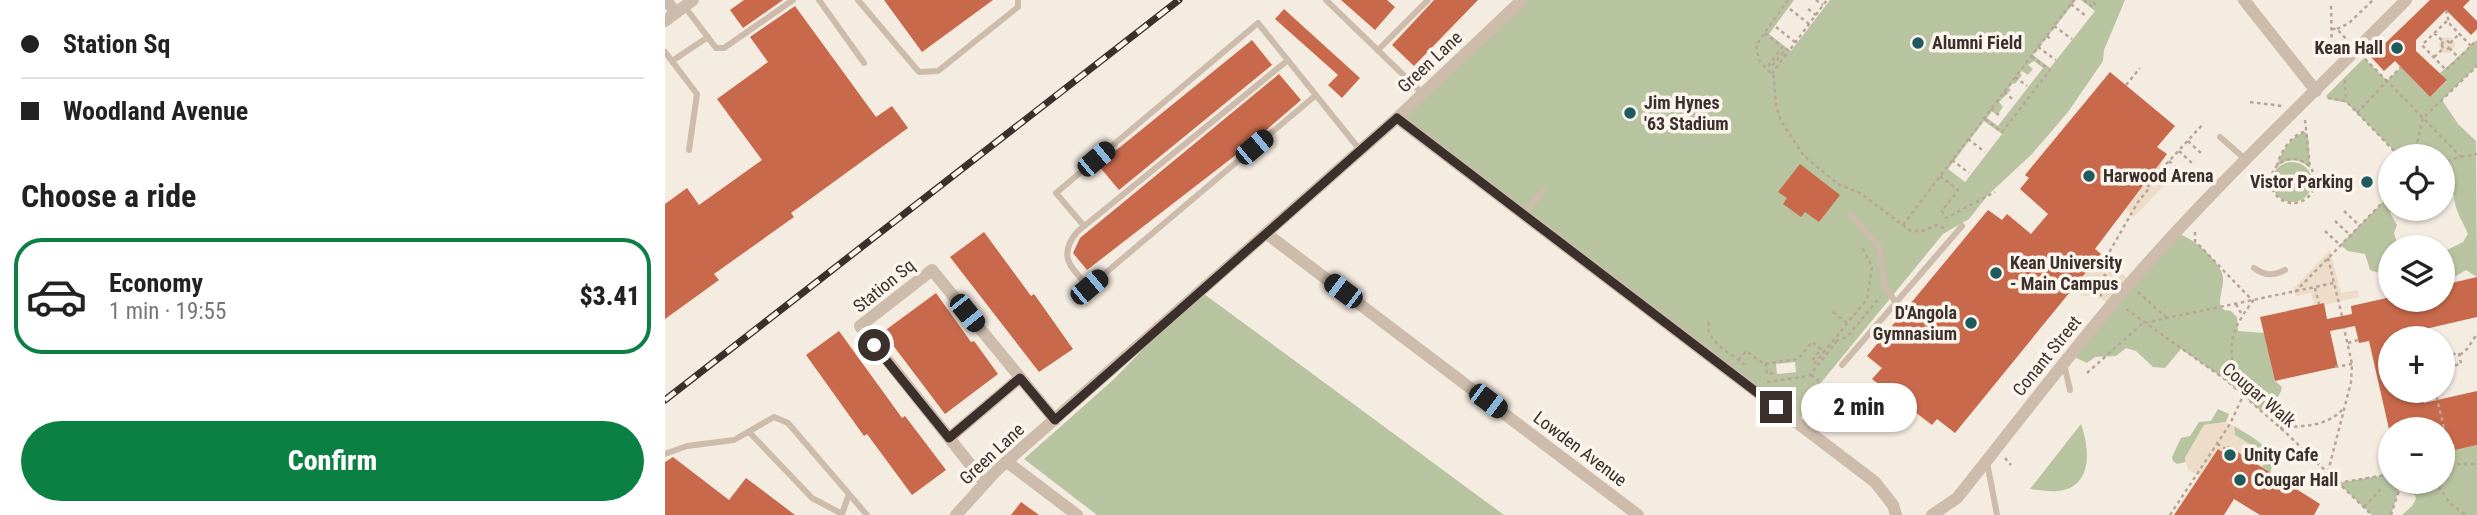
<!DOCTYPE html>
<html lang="en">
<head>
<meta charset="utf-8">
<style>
	:root { --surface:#fff; --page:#f6f6f6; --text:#222; --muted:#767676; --line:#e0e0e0; --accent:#0b8043 }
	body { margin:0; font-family:"Roboto Condensed",sans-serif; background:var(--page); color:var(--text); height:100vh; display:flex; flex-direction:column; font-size:26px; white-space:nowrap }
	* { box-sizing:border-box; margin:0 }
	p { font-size:23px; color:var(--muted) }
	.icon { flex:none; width:38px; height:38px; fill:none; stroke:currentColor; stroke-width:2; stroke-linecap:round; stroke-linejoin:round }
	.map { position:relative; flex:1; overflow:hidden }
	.details { display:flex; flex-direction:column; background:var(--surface); width:665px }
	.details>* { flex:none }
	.hud { display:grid; align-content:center; height:154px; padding:0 21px; background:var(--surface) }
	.controls { position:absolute; left:1713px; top:144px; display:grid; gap:14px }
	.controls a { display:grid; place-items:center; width:77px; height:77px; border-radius:50%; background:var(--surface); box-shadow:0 2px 5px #0004; font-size:35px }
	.end { position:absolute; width:32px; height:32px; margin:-16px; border:9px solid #3b302b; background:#fff; box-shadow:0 0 0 4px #fff }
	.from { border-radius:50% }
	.bubble { position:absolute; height:49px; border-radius:24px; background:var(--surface); box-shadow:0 2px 5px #0004; font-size:23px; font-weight:800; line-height:49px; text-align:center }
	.car { position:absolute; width:21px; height:42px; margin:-21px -10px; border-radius:9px; box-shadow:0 0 5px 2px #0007; background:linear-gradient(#222 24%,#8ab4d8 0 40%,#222 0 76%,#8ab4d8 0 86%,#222 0) }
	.hud b { display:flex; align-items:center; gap:24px; height:66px; font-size:26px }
	.hud b+b { border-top:2px solid var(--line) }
	.hud i { width:18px; height:18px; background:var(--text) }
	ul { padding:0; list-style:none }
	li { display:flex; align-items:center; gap:21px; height:116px; margin:0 14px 10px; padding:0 7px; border:4px solid transparent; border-radius:28px }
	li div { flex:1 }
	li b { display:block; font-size:26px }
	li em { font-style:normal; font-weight:800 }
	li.selected { border-color:var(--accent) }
	li>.icon { width:63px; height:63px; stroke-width:1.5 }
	h2 { padding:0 21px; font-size:32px; line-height:84px }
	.cta { display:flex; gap:14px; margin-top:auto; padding:14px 21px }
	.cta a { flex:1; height:80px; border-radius:42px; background:var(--accent); color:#fff; font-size:28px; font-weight:800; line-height:80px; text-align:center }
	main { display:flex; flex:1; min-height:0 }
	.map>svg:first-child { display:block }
	.green { fill:#b8c4a0; fill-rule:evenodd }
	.plaza { fill:#ecdcc8 }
	.building { fill:#c8694b }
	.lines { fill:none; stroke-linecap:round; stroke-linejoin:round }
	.path { stroke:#b9a596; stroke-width:2.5; stroke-dasharray:3.5 3.5; stroke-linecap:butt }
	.lane { stroke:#cdbbac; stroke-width:6 }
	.street { stroke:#cdbbac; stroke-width:12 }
	.rail-casing { stroke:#3b302b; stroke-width:7 }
	.rail { stroke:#fbf5ee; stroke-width:4.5; stroke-dasharray:13; stroke-linecap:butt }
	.route { stroke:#3b302b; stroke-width:9 }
	.poi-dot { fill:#1f5a5e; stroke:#fbf5ee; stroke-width:2.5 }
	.labels { text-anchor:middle; stroke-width:7; stroke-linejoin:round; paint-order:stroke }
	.poi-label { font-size:18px; font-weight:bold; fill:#3b302b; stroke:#fbf5ee; text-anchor:start }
	.street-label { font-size:18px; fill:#3b302b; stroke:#fbf5ee }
</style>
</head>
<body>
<main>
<section class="details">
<div class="hud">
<b><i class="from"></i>Station Sq</b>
<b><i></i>Woodland Avenue</b>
</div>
<h2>Choose a ride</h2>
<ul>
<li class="selected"><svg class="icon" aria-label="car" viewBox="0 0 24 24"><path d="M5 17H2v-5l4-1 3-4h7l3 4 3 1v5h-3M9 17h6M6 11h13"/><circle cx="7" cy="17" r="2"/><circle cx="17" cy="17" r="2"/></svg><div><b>Economy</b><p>1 min · 19:55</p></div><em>$3.41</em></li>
</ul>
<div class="cta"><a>Confirm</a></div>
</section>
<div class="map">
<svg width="1812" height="515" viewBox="0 0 1812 515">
	<rect width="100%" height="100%" fill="#f4ebe1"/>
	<path class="green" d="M851,0H1129L1104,34L1126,51L1165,0H1411L1368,55L1385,68L1430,11L1416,0H1460L1439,50L1438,61L1403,112L1367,154L1323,195L1304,219L1278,234L1155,384L1154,390L1132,423L732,118ZM1369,61L1378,68L1333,126L1322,118L1327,111L1332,115L1338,107L1334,102L1346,90L1344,88L1348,83L1350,84L1357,75L1355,73L1357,71L1363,75L1368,69L1363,65ZM1319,121L1337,134L1300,182L1283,169ZM1130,362L1131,372L1112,374L1111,364Z
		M1812,40V66L1777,100L1793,124L1811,141L1812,277L1801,270L1789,277L1778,273V252L1798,242L1803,234C1798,221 1789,210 1789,195L1778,186V156H1734L1682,103L1663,99L1661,96L1699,58L1722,81L1736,67L1765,97L1782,81L1775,73Z
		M1640,132L1643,135L1645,168C1634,158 1624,158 1612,166C1615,153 1627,135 1640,132Z
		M1607 182a20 20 0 1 1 40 0a20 20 0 1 1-40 0Z
		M1724,196L1726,208H1728L1725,213L1732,225L1729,233L1733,247H1726L1725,290L1721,289L1714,273L1705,270L1700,254L1683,251L1675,245Z
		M1510,234C1525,234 1552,259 1557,273C1561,284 1552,300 1556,307C1559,311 1562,310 1566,311L1572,317L1573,331L1599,333L1610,381L1617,387C1615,399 1605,404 1595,410L1561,380L1516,349L1500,368L1488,367L1471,351L1461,348L1451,356L1430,357L1422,363L1411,358L1409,350Z
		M535,291L839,515H432L359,459L448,380Z
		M1553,409L1564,414L1561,422L1539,425L1520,458L1521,462L1512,464L1508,461L1507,457L1516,438L1525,436L1534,422L1546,421Z
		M1416,424C1425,449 1428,487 1393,491C1384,492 1374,490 1365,489Z
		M1569,426C1586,437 1615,449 1605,473L1597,467L1601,460L1599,453L1570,435Z
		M1812,445V515H1737L1747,506L1751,499L1750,495L1742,493L1735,486L1726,515H1707L1673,483L1725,474L1726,481H1778V464L1790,462V450Z"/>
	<path class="plaza" d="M1774 45a8 8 0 1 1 16 0a8 8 0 1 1-16 0Z
		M1496,162L1508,176L1469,217L1461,209Z
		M1665,250L1676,293L1693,290L1694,297L1659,305L1658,303L1649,305L1646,293L1631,296L1629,288Z
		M1436,254L1466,282L1446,305L1430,295L1417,296L1397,279L1414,280Z
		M1561,422L1569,426L1570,435L1599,453L1601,460L1597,467L1563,446L1559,453L1553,449L1535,476L1523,470L1520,459L1539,425Z"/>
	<path class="building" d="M79,0H118L78,28L65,10Z
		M219,0H328L257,52Z
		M676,0H722L730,7L710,30Z
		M769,0H813L749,66L727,45Z
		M1765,0H1805L1798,7L1812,21V29L1806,35L1781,10L1751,40V51L1782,80L1765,97L1730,61L1719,71L1706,57Z
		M130,6L211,117L227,106L243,128L126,213L129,217L49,274L54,280L0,319V204L22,188L34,205L97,160L52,99L103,62L85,37Z
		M619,9L695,78L677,98L663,85L673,75L610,19Z
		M587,40L607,65L454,190L433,165Z
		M1445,72L1510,126L1492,147L1502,154L1430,249L1436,254L1290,433L1272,419L1267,425L1207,379L1217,368L1202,356L1323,210L1337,220L1342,214L1366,234L1383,214L1355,189L1364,178L1360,175Z
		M614,74L636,100L585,144L422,270L408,253L415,238Z
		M1135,164L1175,195L1154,222L1140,212L1136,217L1118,204L1122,198L1113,192Z
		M319,232L366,296L369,294L408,349L374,372L285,257Z
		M1812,277V317L1743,333L1744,338H1726V390H1756L1759,403L1812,391V445L1790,450L1789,444L1778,446V429H1724L1704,341L1694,343L1690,326L1665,331L1673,367L1610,381L1595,317L1659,303L1662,319L1687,314L1686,306L1726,297V299H1778V285Z
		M271,293L306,342L309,341L333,374L280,414L218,332Z
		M174,331L237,418L240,416L281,470L247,495L202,434L199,436L141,355Z
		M1563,446L1655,504L1649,515H1595L1569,499L1559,515H1509L1553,449L1559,453Z
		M8,457L64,500L81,478L130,515H0V462Z
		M356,502L374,515H346Z"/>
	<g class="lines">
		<path class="path" d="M1123,0L1091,45L1094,60L1109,77L1111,106L1116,121L1139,156L1173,184L1195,193L1246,231H1258L1272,225L1281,229
			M1151,0L1158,5
			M1419,0L1428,7L1430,4L1425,0
			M1406,4L1422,17
			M1666,6L1667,54
			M1125,9L1144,24
			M1143,9L1151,15
			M1781,10L1784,23
			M1389,26L1407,39
			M1111,27L1130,42
			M1667,29H1672L1683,41
			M1672,29L1684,23L1708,0
			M1100,33L1117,47L1104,65L1106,67L1121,49L1124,51L1162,0
			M1769,33L1779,42
			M1382,36L1387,40
			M1777 45a4 4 0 1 1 8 0a4 4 0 1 1-8 0Z
			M1785,43L1794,34
			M1806,46L1782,21L1757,45L1781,70C1792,60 1802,50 1812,40
			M1373,47L1391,60
			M1784,48L1794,58
			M1769,57L1779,48
			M1700,59L1722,81L1736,67
			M1107,74L1123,51
			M1350,77L1362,86
			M1680,80L1681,101
			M1461,85L1475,68
			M1339,92L1350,101
			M1663,98L1681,101L1734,156
			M1585,102L1617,106
			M1326,109L1334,115
			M1692,113L1722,81L1796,157L1778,162
			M1320,119L1337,132L1385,70L1366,56
			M1640,120L1645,168
			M1303,139L1320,152
			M1523,141L1538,155
			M1514,151L1529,165
			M1749,156L1758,118L1812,66
			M1796,157L1812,154
			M1606 181a22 22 0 1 1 44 0a22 22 0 1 1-44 0Z
			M1287,160L1304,173
			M1504,161L1519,175
			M1612,166C1615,153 1626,135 1639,132
			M1275,176L1293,190L1277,211L1281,218L1330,192
			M1482,185L1539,123
			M1679,211L1695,226
			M1670,221L1685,235
			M1238,225L1409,0
			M1660,231L1675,245
			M1530,232V241L1588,301C1560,338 1565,346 1572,390
			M1663,258L1677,316
			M1428,265L1449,283
			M1434,270L1473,202L1485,187L1480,184
			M1400,276L1419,291L1430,290L1437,296
			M1650,288L1654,304
			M1473,292L1502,318
			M1630,292L1726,194
			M1571,304L1577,315
			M1461,309L1561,380L1620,432L1707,515
			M1168,312L1182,323
			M1044,322C1038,340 1068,355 1080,365
			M1171,341L1182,337L1215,297
			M1683,343L1693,340
			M1794,353L1796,364L1787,366L1784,355Z
			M1795,355L1802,349L1812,334
			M1074,360L1081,351L1099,364L1133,359L1147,342L1156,349L1147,361L1150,363L1202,299L1207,267L1198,249L1200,246
			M1101,363L1102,374L1111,373
			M1670,367L1687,364
			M1778,369L1786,362
			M1422,373L1478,323L1669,283
			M1146,375L1159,386
			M1102,382L1144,376L1172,341
			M1770,390L1779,428
			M1615,428C1640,425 1661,428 1679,408
			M1552,444L1561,449
			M1340,458L1346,465
			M1778,464H1812
			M1663,472L1686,382L1687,364L1679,328
			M1769,481L1786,504L1801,515
			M1673,483L1726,474
			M1699,507L1717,488
			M1505,515L1565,424L1578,396
			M1726,515L1737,481"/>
		<path class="lane" d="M154,0L199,63
			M193,0L254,72L273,71L353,7V0
			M661,0L757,93
			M20,7L51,48H59L128,0
			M713,50L763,0
			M0,52L32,94L24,150
			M7,61L43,37
			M1555,137L1580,159
			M859,214L878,190
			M1185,214L1213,245L1217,261L1219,285L1231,303
			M419,226L391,193L593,23L695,150
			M1589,268C1600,276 1608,276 1620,270
			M424,287C406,268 392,256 412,232L623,60
			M412,297L651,95
			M1399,364L1405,390
			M1177,365L1297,226
			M84,432L147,498L177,514L184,494
			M0,454L22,446L69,440L109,417L123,423L202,515
			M1322,462L1332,515"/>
		<path class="street" d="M1,0L11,13
			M1579,0L1651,91
			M0,21L28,0
			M732,118L1210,482L1228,505L1231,515
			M602,234L973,515
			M284,438L355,378
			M342,462L412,515
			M320,483L195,326L267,270L390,420
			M291,515L332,470L732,118L857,0
			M1267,515L1292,498C1350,426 1405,352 1466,282C1552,183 1649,93 1741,0"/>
		<defs>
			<path id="rail" d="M0,400L514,0"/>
		</defs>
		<use href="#rail" class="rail-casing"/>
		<use href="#rail" class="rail"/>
	</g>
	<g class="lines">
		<path class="route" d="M209,345L284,438L355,378L390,420L732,118L1111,407"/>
	</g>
	<g class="poi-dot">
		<circle cx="1253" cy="43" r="7"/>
		<circle cx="1732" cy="48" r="7"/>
		<circle cx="965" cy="113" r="7"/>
		<circle cx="1424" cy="176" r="7"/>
		<circle cx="1702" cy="182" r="7"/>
		<circle cx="1331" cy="273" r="7"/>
		<circle cx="1306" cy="323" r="7"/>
		<circle cx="1565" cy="455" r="7"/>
		<circle cx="1575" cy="480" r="7"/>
	</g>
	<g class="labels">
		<g class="poi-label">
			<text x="1267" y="49">Alumni Field</text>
			<text x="1718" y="54" text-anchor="end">Kean Hall</text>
			<text x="979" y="109">Jim Hynes<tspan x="979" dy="21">'63 Stadium</tspan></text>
			<text x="1438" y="182">Harwood Arena</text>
			<text x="1688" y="188" text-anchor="end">Vistor Parking</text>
			<text x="1345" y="269">Kean University<tspan x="1345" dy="21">- Main Campus</tspan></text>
			<text x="1292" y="319" text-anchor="end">D'Angola<tspan x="1292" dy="21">Gymnasium</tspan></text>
			<text x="1579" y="461">Unity Cafe</text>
			<text x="1589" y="486">Cougar Hall</text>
		</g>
		<g class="street-label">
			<text transform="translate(765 62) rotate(-43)" y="6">Green Lane</text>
			<text transform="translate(219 286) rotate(-39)" y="6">Station Sq</text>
			<text transform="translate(1382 356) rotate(-51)" y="6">Conant Street</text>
			<text transform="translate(1594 395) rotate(40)" y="6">Cougar Walk</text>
			<text transform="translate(915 449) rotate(37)" y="6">Lowden Avenue</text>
			<text transform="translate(327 454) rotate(-43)" y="6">Green Lane</text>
		</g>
	</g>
</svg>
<div class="controls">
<a><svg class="icon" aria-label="locate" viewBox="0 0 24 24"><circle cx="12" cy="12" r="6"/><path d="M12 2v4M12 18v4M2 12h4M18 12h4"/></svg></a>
<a><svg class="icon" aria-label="layers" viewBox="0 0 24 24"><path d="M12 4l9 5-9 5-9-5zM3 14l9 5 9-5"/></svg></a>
<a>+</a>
<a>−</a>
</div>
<i class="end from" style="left:209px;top:345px"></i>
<i class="end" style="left:1111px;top:407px"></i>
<div class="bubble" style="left:1136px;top:383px;width:116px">2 min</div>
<i class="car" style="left:589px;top:147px;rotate:50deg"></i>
<i class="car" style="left:431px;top:159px;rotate:50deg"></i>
<i class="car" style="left:424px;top:287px;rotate:50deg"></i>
<i class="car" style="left:678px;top:291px;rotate:307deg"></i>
<i class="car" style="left:302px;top:313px;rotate:141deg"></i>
<i class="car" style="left:823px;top:401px;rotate:127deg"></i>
</div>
</main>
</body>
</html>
